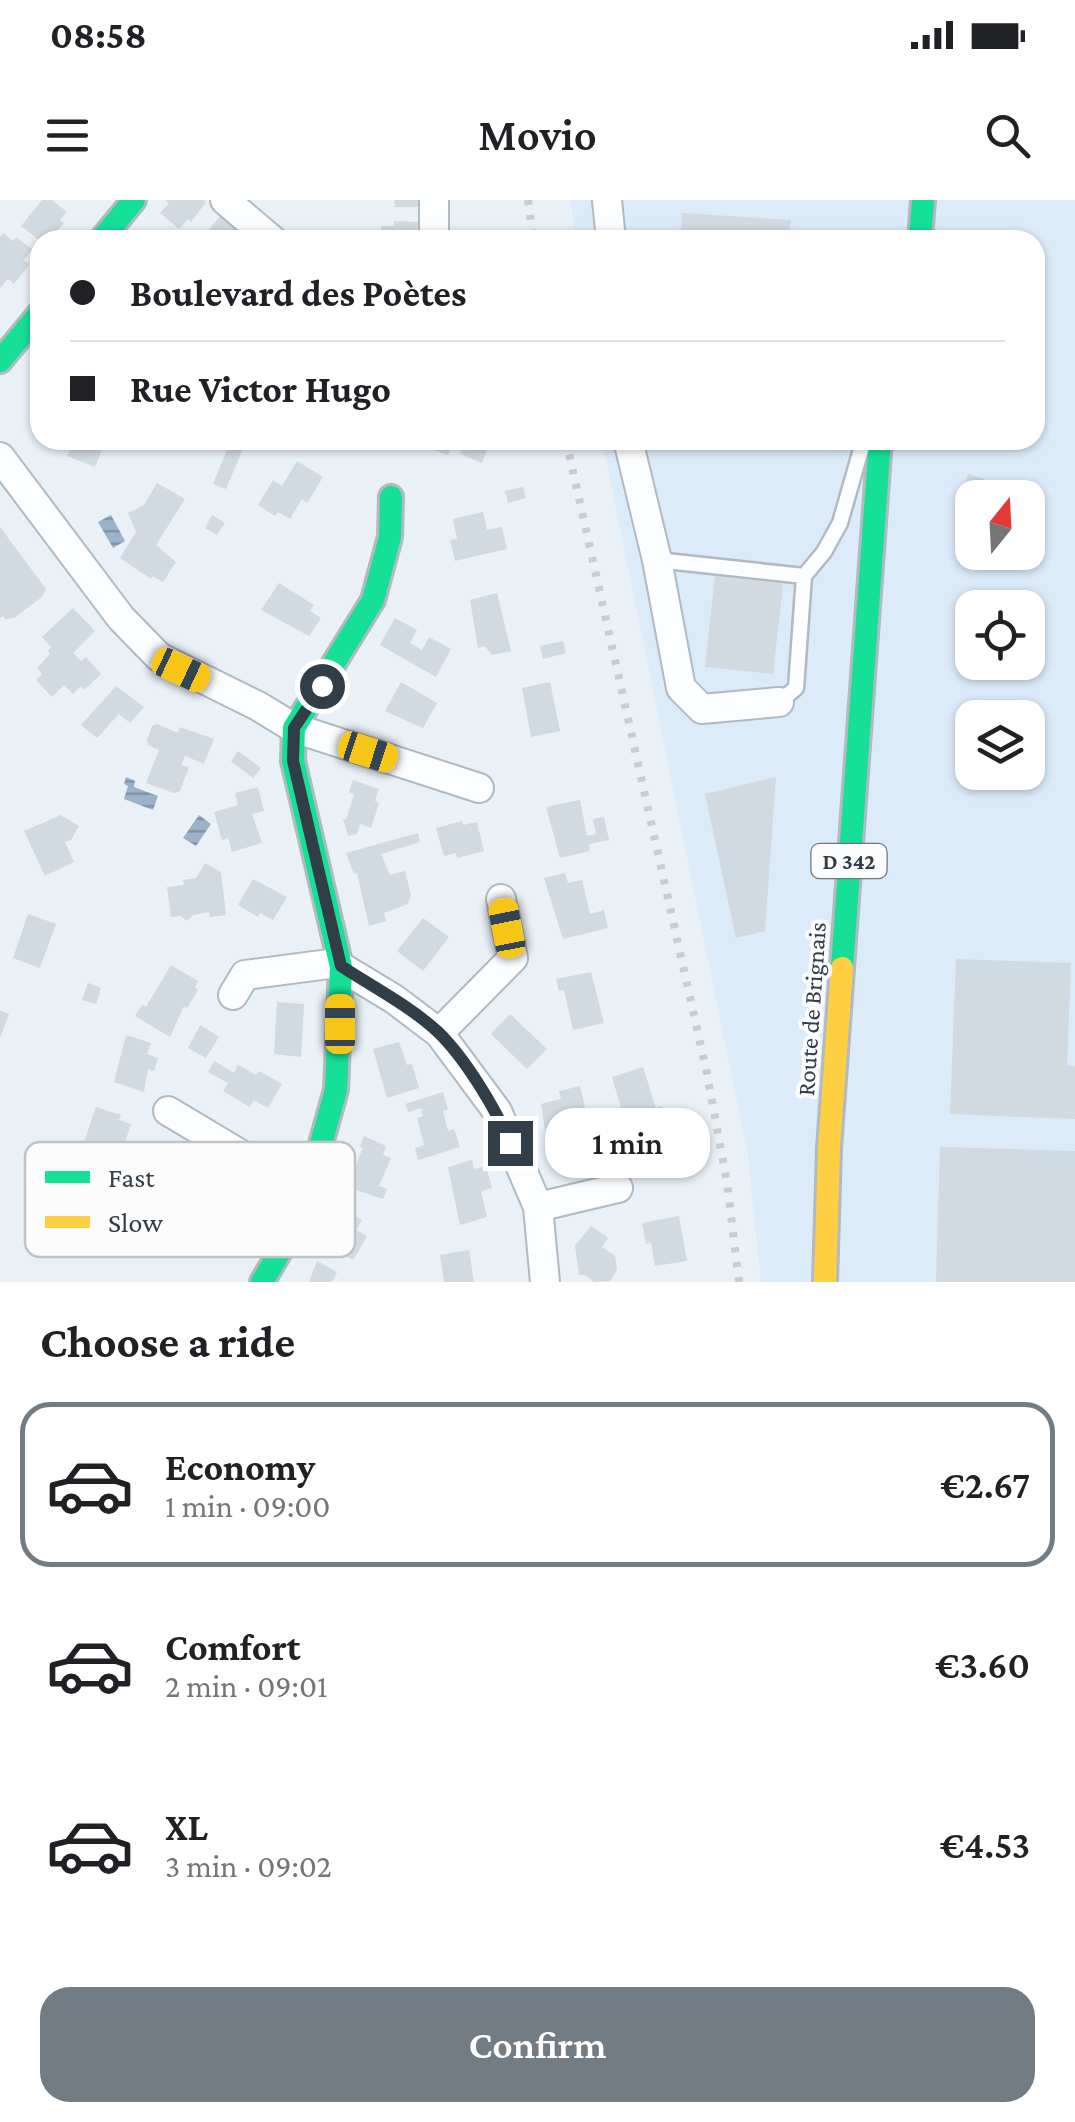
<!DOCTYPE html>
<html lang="en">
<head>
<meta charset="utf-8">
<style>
	:root { --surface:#fff; --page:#f2f2f2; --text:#202124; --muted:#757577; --line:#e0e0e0; --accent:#717c84 }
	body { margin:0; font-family:"Crimson Pro",serif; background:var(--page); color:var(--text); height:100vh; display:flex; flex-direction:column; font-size:38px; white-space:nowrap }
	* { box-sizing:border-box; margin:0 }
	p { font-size:32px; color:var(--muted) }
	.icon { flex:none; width:55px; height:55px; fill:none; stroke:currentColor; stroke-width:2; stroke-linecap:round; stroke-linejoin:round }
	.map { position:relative; height:1082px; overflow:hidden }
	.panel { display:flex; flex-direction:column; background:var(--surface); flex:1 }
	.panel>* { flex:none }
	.top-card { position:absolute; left:30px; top:30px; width:1015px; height:220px; border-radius:30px; box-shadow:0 2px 8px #0004; display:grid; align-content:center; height:220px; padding:0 40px; background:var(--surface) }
	.needle { width:65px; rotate:18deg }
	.tools { position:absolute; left:955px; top:280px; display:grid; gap:20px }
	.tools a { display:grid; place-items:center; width:90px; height:90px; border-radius:20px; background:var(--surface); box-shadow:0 2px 8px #0004; font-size:50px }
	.end { position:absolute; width:45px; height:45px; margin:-22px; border:12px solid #313d47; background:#fff; box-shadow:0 0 0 5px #fff }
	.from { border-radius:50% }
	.bubble { position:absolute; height:70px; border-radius:30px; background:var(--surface); box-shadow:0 2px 8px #0004; font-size:32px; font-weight:600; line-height:70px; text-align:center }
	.car { position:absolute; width:30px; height:60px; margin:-30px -15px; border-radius:12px; box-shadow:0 0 8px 2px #0007; background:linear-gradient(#f5c518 24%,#345 0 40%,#f5c518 0 76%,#345 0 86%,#f5c518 0) }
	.top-card b { display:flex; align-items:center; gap:35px; height:95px; font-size:38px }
	.top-card b+b { border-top:2px solid var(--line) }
	.top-card i { width:25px; height:25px; background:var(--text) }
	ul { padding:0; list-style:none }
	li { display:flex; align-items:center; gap:30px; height:165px; margin:0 20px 15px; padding:0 20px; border:5px solid transparent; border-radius:30px }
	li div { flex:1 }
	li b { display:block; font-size:38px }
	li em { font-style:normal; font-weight:600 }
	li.current { border-color:var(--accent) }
	li>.icon { width:90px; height:90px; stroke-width:1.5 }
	h2 { padding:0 40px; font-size:45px; line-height:120px }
	.cta { display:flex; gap:20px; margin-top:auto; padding:20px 40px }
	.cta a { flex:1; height:115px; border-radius:30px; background:var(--accent); color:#fff; font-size:40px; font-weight:600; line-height:115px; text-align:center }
	.status { display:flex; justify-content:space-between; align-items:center; height:70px; padding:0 50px; background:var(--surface); direction:ltr }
	.status svg { height:28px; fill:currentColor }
	header { display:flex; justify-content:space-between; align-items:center; height:130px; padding:0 40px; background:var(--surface); font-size:45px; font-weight:600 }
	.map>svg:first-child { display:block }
	.built { fill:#dcebf9; fill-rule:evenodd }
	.water { fill:url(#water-rules) }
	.building { fill:#d1d9e1 }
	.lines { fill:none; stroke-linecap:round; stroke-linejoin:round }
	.lane-casing { stroke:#b1b9c1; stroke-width:19 }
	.street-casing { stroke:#b1b9c1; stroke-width:32 }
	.fast-casing { stroke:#b1b9c1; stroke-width:28 }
	.slow-casing { stroke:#b1b9c1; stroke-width:28 }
	.lane { stroke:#fcfdfe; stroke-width:14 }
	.street { stroke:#fcfdfe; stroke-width:28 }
	.fast { stroke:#16e098; stroke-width:22 }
	.slow { stroke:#ffcf43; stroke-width:22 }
	.rail { stroke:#cacccf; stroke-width:8; stroke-dasharray:5 10; stroke-linecap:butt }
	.route { stroke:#313d47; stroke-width:12 }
	.labels { text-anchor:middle; stroke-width:8; stroke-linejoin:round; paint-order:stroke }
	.shield { fill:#fcfcfc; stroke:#6e767d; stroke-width:2.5 }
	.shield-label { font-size:22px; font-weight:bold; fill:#313d47 }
	.street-label { font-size:25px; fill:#313d47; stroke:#fcfcfc }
	.key { fill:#fcfcfc; stroke:#bfc3c6; stroke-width:2.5 }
	.key-label { font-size:28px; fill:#313d47 }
</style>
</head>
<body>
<div class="status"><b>08:58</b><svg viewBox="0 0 49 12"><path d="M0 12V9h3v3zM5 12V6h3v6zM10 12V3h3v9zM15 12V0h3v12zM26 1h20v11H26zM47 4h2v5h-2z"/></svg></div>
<header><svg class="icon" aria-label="menu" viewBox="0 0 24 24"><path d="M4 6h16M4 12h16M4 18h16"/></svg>Movio<svg class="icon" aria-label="search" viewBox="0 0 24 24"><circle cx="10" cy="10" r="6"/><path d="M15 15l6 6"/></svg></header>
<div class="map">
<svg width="1075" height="1082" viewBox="0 0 1075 1082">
	<defs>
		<pattern id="water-rules" width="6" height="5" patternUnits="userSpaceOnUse" patternTransform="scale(2.5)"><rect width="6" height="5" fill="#9bb3c9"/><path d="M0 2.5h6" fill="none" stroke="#7f93a5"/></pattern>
	</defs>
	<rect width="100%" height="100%" fill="#e9f0f6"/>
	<path class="built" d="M571,0H1075V1082H761L748,956L602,240H1035V40H575ZM972,298H1028V352H972ZM972,408H1028V462H972ZM972,518H1028V572H972Z"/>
	<path class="water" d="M111,315L125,341L113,348L98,322Z
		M126,577L135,581L134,587L158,596L153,610L124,599L128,586L124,584Z
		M199,615L211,624L196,646L183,638Z"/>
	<path class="building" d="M42,0H52L67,12L60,20L64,23L53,36L49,34L44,40H39L21,26Z
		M165,0H203L206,2L191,22L188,19L179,29L160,13L169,3Z
		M394,0H419V7H395Z
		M682,13L791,20L789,40H680Z
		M221,15L224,18L226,15L251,40H205L208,37L205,34Z
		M394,21L419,22L421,40H381V26H394Z
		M3,33L13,41L16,37L32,49L24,60L29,65L14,84L8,79L0,88V37Z
		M74,240H106L95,267L67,256Z
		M181,240H223L220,247L207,241L203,249Z
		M231,240L246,242L226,289L213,284Z
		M433,240H490L482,263L460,254L462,248L452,245L448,255L430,249Z
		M297,261L323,277L307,303L302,299L290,319L278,312L275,316L258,305L273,280L282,286Z
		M968,274L984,279L979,298H972V305L960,302Z
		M157,283L185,299L156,345L176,362L163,382L153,376L151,379L120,358L136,332L128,313L144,305Z
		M523,287L526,298L508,303L505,291Z
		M483,312L487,330L502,327L507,349L455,361L450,340L457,339L453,319Z
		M212,315L225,323L217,335L205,328Z
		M0,327L46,389L42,397L14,418L5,419L3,416L0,418Z
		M715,376L783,384L773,474L705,467Z
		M279,383L314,405L310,411L321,418L309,436L261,410Z
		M497,393L511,451L492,455L485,446L478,448L470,400Z
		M73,408L95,431L73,453L81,461L86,457L101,474L84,490L81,486L73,494L64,485L52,497L36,480L42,474L37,468L50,454L48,451L51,447L42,437Z
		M395,418L417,430L410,443L422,450L429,437L451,449L436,477L380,445Z
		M563,441L566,453L543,459L540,446Z
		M401,482L437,503L423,528L385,511Z
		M550,482L560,531L531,537L522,488Z
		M116,486L144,507L130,523L119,514L97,538L81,525Z
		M157,524L178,533L180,527L214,539L204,564L185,556L181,565L189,567L180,591L174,593L146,583L159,550L148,545L147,540L152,526Z
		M238,551L261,568L253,578L231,561Z
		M776,577L765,731L736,738L705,594Z
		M353,580L379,589L375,601L379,603L371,628L360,624L357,634L348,636L343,619L346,620L354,594L349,592Z
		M258,587L264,611L252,614L262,643L232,652L228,638L222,640L214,612L238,605L235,593Z
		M580,600L587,636L596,634L593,619L604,617L609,640L589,644L590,651L560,658L546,607Z
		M61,615L79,626L71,640L65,642L74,662L45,676L24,631Z
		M462,621L463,625L477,622L484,651L457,658L456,653L444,656L436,628Z
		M418,633L420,642L381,654L390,675L405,671L411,695L408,704L384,713L386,721L369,726L357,673L354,674L346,653Z
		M205,663L221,672L226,715L210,717L209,712L193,715L187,721L181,716L171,717L167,687L184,685L183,680L196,678Z
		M565,673L568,683L582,680L590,714L604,710L608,728L563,739L544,678Z
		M253,679L287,697L273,720L260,713L258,717L238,705Z
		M28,714L56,724L40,768L13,758Z
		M423,718L449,737L423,771L397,751Z
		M956,759L1071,763L1067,865L1075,866V919L950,914Z
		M171,765L198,781L195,787L198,790L187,808L184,806L170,837L135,816L142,805L146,807Z
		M591,772L604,823L573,830L564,790L559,791L556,779Z
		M88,783L101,788L96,804L82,800Z
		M277,802L304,804L301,857L274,854Z
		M0,810L9,814L0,838Z
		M510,814L547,849L527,869L491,834Z
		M200,825L219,837L206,858L188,848Z
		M126,835L151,843L147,854L158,858L154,871L148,869L144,892L114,882Z
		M399,842L407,865L412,864L419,888L387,898L373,849Z
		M214,861L234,873L238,865L256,875L259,871L282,884L268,908L254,900L250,907L223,891L228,883L208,872Z
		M643,867L656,908L662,906L665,918L625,931L621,920L624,918L612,877Z
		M580,886L586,912L572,916L573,922L577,921L581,940L548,949L541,904L561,899L559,891Z
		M443,892L448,909L443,911L448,931L454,929L460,947L418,960L415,948L424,945L417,918L423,916L421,908L408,912L405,904Z
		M96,907L121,915L119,920L131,924L123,948L113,945L110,951L84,942Z
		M364,936L386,946L383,955L391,958L379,986L387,989L383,999L347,987L363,948L360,947Z
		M940,947L1075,951V1082H936Z
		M472,960L474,969L486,966L492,988L481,991L487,1017L460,1025L448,967Z
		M343,1010L362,1020L356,1030L367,1036L353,1060L328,1046L335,1033L331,1031Z
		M679,1016L687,1061L655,1066L651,1043L646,1044L642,1023Z
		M591,1026L608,1038L602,1047L615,1056L617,1070L610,1081L594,1082L585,1075H579L575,1046Z
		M469,1050L474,1082H444L440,1055Z
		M317,1061L337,1072L332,1082H309Z"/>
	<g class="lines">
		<defs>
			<path id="lane" d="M657,360L804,376
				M779,502L796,488L804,376L824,352L840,323L862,246"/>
			<path id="street" d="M225,0L272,40
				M434,0V40
				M607,0L611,40
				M628,240L657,360L681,488L702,509L779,502
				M0,257L121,418L159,457L258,506L294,528L479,588
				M233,795L245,775L329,764L341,767L394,799L439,833L497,911L538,1007L545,1082
				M439,833L513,758L501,699
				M168,911L307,994
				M538,1007L618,988"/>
			<path id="fast" d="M101,40L134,0
				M920,40L923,0
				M0,161L40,113
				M842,768L880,240
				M262,1082L291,1033L307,994L336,890L341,767L293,561L294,528L373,400L390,337L391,297"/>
			<path id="slow" d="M825,1082L829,948L842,768"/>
		</defs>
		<use href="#lane" class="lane-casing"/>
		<use href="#street" class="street-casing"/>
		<use href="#fast" class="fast-casing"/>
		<use href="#slow" class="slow-casing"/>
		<use href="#lane" class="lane"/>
		<use href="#street" class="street"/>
		<use href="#fast" class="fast"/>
		<use href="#slow" class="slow"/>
		<path class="rail" d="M528,0L533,40
			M566,240L706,869L727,982L739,1082"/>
	</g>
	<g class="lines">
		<path class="route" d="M322,486L294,528L293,561L341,766C373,787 410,806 438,832C465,858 496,909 510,943"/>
	</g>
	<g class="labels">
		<rect class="shield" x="811.5" y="644" width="75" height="34" rx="8"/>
		<g class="shield-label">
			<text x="849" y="669">D 342</text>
		</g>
		<g class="street-label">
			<text transform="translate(811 809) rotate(-86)" y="9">Route de Brignais</text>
		</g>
	</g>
	<rect x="25" y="942" width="330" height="115" rx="15" class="key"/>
	<rect x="45" y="971" width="45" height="12" fill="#16e098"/>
	<rect x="45" y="1016" width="45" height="12" fill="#ffcf43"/>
	<g class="key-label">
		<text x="108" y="987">Fast</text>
		<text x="108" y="1032">Slow</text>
	</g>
</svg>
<div class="tools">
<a><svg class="needle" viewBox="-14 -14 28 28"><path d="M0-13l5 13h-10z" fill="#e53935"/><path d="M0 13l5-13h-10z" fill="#757577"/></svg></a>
<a><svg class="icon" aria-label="locate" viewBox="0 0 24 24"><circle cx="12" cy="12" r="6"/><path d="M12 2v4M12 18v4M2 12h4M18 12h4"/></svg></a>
<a><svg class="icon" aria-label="layers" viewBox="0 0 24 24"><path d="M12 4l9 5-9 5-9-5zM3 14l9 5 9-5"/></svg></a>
</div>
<i class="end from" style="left:322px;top:486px"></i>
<i class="end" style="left:510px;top:943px"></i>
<div class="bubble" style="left:545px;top:908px;width:165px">1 min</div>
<i class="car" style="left:181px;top:470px;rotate:115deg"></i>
<i class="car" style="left:368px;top:552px;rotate:108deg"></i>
<i class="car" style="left:507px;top:728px;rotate:349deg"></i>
<i class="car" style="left:340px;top:824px;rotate:0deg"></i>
<div class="top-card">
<b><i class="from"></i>Boulevard des Poètes</b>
<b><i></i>Rue Victor Hugo</b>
</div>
</div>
<section class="panel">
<h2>Choose a ride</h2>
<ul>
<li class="current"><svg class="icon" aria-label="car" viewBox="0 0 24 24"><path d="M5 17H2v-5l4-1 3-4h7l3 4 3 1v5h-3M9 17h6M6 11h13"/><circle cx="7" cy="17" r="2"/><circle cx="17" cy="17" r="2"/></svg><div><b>Economy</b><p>1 min · 09:00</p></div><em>€2.67</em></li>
<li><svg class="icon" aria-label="car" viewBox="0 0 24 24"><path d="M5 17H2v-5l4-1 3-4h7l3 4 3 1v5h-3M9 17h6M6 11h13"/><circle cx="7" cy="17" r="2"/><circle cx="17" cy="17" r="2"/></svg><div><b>Comfort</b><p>2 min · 09:01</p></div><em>€3.60</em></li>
<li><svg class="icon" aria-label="car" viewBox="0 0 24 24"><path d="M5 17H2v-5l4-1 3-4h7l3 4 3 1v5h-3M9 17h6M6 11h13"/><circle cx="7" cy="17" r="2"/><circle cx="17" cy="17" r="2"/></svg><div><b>XL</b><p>3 min · 09:02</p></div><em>€4.53</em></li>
</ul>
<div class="cta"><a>Confirm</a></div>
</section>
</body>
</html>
